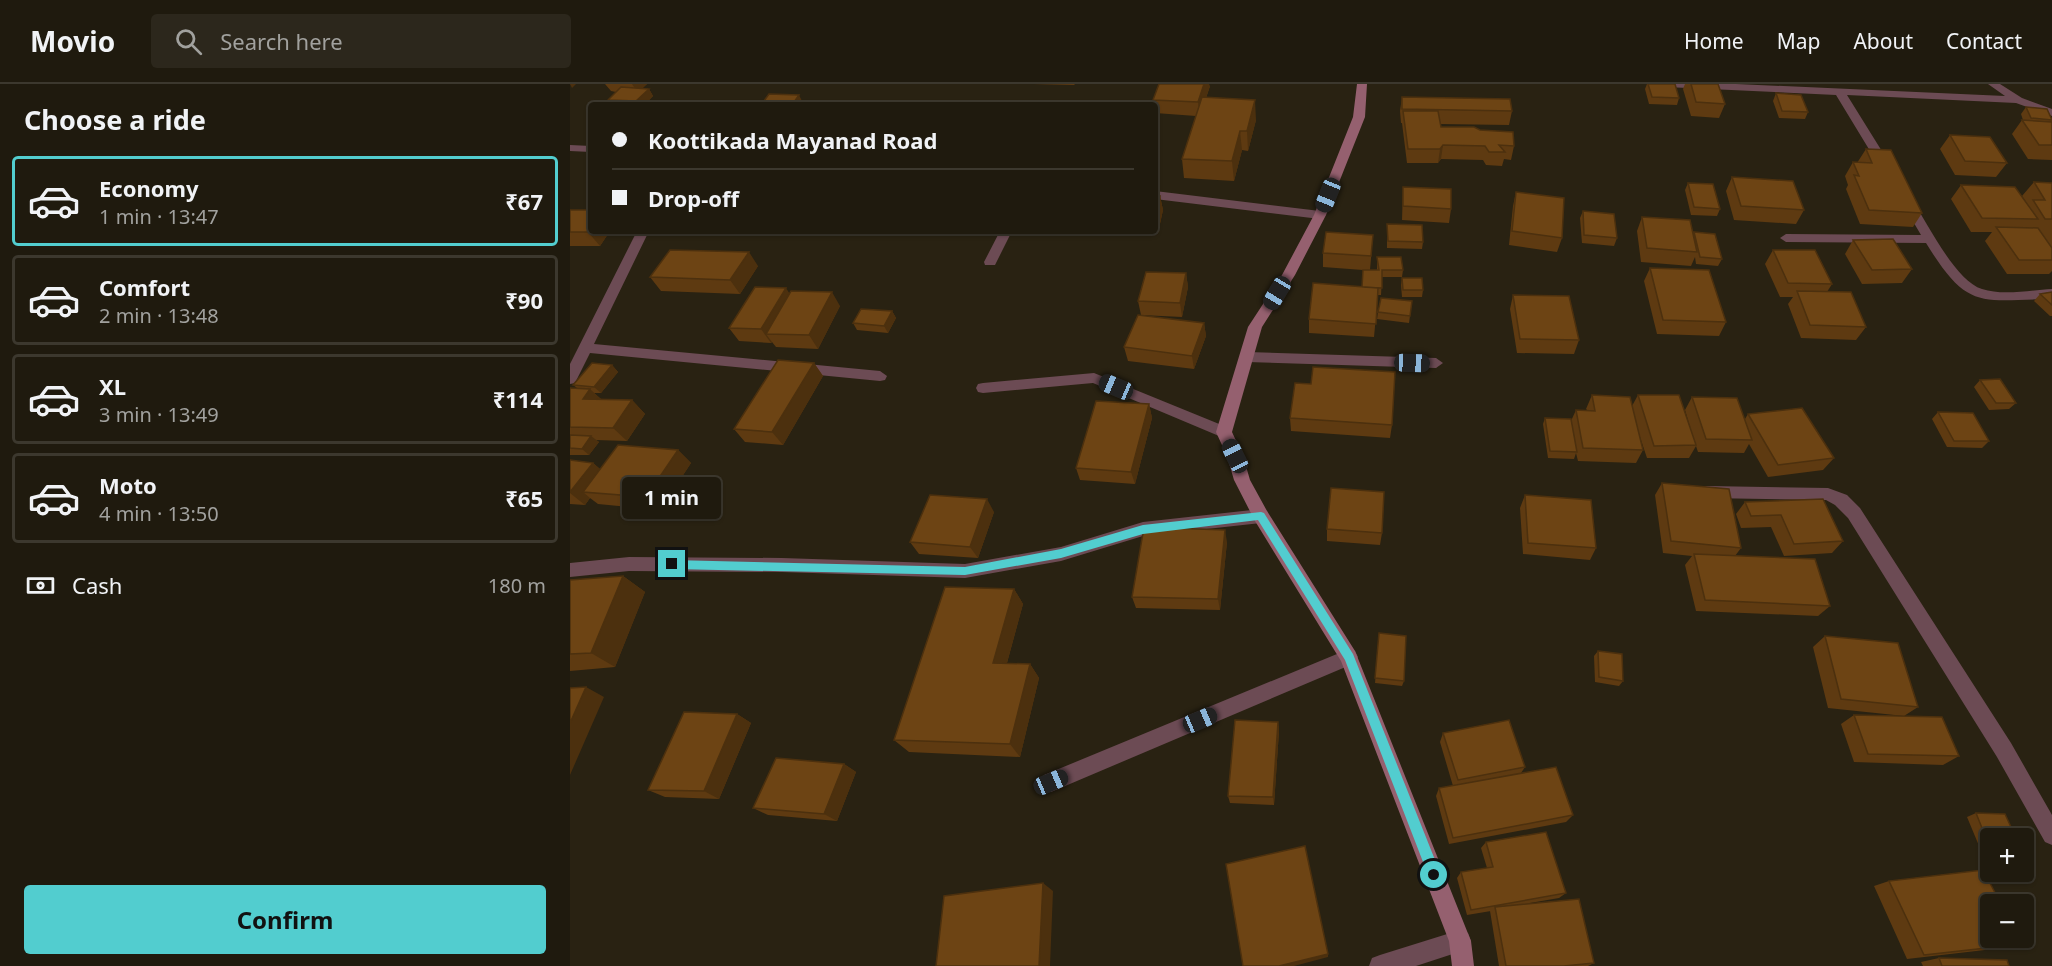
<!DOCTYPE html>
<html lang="en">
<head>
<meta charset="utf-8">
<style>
	:root { --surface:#1f1a0e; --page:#2c271c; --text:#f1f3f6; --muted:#a1a19e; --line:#3c382e; --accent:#52cdcf }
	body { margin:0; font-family:"Noto Sans",sans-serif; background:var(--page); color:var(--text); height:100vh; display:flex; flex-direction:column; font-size:22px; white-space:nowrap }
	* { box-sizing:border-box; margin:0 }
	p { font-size:20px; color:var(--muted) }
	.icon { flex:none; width:33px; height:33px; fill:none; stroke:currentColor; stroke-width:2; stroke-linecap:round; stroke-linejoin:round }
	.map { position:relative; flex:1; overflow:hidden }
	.drawer { display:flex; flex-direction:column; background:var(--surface); width:570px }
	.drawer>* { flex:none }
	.top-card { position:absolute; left:18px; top:18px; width:570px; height:132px; border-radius:6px; box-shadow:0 2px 4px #0004,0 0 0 2px var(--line); display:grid; align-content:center; height:132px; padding:0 24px; background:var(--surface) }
	.fabs { position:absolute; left:1410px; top:744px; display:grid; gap:12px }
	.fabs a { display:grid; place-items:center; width:54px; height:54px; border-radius:6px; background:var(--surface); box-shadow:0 2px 4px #0004,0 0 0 2px var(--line); font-size:30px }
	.end { position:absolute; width:27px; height:27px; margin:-14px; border:8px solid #52cdcf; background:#111; box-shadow:0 0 0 3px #111 }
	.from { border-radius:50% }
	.bubble { position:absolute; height:42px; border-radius:6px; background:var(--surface); box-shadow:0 2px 4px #0004,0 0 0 2px var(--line); font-size:20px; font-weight:700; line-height:42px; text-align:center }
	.car { position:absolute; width:18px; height:36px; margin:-18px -9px; border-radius:8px; box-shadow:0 0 4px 2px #0007; background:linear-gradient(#222 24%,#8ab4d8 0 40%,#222 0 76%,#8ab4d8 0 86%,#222 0) }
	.top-card b { display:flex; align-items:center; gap:21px; height:57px; font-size:22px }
	.top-card b+b { border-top:2px solid var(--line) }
	.top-card i { width:15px; height:15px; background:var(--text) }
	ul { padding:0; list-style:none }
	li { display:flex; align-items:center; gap:18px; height:90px; margin:0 12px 9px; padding:0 12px; border:3px solid var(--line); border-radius:6px }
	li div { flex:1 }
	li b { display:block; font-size:22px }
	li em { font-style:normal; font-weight:700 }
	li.current { border-color:var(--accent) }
	li>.icon { width:54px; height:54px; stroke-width:1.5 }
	h2 { padding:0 24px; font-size:27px; line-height:72px }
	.pay { display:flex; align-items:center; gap:15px; height:66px; padding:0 24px; font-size:22px }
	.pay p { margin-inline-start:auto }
	.button { display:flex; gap:12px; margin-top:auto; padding:12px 24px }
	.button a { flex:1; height:69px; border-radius:6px; background:var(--accent); color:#111; font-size:24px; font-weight:700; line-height:69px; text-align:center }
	header { display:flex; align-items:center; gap:36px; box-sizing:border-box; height:84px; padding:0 30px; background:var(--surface); border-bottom:2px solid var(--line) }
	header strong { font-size:28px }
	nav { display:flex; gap:33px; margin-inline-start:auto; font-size:21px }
	.search { width:420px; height:54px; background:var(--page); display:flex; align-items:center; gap:15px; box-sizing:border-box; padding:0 21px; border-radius:6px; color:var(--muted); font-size:22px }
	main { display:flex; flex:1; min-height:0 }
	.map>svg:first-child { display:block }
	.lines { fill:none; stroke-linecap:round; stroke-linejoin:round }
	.minor { fill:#6c4b54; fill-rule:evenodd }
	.secondary { fill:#95606f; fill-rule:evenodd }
	.wall { fill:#5e3a11 }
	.shaded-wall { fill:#4c300e }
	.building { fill:#6d4414; stroke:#4c300e; stroke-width:1.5 }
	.route { fill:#52cdcf }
</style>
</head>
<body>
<header>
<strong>Movio</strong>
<div class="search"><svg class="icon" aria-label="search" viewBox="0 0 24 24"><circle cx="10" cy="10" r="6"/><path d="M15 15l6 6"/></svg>Search here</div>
<nav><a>Home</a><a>Map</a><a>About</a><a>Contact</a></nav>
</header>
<main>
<section class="drawer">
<h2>Choose a ride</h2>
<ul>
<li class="current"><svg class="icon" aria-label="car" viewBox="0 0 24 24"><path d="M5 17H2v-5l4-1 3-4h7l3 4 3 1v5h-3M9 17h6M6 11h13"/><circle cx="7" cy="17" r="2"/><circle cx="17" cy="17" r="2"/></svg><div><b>Economy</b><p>1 min · 13:47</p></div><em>₹67</em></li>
<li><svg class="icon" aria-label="car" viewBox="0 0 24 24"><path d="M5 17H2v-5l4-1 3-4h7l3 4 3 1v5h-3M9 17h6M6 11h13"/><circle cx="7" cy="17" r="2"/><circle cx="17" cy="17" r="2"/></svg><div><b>Comfort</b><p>2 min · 13:48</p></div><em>₹90</em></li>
<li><svg class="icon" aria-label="car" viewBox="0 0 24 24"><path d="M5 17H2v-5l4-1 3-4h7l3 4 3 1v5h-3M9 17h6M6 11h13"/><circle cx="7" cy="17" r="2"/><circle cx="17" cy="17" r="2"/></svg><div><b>XL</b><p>3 min · 13:49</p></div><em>₹114</em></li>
<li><svg class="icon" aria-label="car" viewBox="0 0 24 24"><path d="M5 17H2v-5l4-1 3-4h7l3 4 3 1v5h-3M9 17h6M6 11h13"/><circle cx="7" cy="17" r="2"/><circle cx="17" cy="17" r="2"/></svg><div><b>Moto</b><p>4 min · 13:50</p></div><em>₹65</em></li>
</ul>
<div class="pay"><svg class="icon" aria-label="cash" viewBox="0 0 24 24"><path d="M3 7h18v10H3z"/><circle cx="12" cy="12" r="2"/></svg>Cash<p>180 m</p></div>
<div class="button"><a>Confirm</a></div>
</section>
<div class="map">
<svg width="1482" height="882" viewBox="0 0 1482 882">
	<rect width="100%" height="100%" fill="#292212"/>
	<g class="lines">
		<path class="minor" d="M1091,0H1166L1435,12L1418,0H1430L1452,14L1482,25V32L1446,19L1277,11L1323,85L1317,89L1311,85L1266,11L1096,3Z
			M0,61L21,62V68L0,67Z
			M585,107L750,127L756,131L750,135L585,115Z
			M1337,113L1341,114C1357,138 1385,197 1412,205C1433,212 1460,206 1482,205V215C1409,216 1398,227 1356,159L1216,158L1210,154L1216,150L1351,151L1331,117Z
			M67,147H79L24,260L310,287L317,292L315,296L310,297L20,269L5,299L0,300V280Z
			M430,147H442L425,181H415L414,178Z
			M677,268L866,274L873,279L866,284L677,278L670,273Z
			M524,289L659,344L662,348L659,352H649L523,299L413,309L408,308L406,304L408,300L413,299Z
			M1137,402L1258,404L1277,411L1290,424L1441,659L1482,731V761L1475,758L1427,673L1278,434L1265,421L1256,416L1137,414L1131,413L1129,408L1131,403Z
			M691,425L697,427L699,432L697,437L691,439L573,452L491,477L395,494L212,488L59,487L0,493V479L59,473L212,474L395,480L491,463L573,438Z
			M779,565L785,567L788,573L785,579L481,708L474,705L471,698L474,691Z
			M890,846L898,849L901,857L898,865L846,882H799L802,874L810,871Z"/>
		<path class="secondary" d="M787,0H797L795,33L756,131L725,191L692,243L662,348L673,372L680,396L697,427L785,567L901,857L904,882H882L879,857L771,577L685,437L664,396L657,372L646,348L678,243L712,191L744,131L783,33Z"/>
	</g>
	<path class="wall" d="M35,0H77L72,4L79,5L83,12L74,21H42L38,16L46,8L41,7Z
		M463,0H505L504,1Z
		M1077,0H1105L1109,14L1107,21L1079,20L1075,5Z
		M1115,0H1148L1155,20L1149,34L1121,32L1113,5Z
		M640,2L636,14L686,36L678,67L672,66L664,97L614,94L612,75L626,32L585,29V21H584L583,16Z
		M1206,9L1238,28L1235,35L1209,34L1203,17Z
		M832,13L942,27L939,41L870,40L871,43L910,46L944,62L941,76L934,75L932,82L916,81L913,76L871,75L868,79H837L832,39H831L830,27Z
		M1456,23L1482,36V76L1458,75L1442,50L1452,36H1453L1451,30Z
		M1380,51L1437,79L1426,93L1385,91L1370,65Z
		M1296,65L1352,129L1343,143L1290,140L1276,105L1278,101L1275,92L1283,78L1287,79Z
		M1162,93L1234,126L1226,140L1164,136L1156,107Z
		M1464,98L1482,99V187L1479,190H1437L1415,157L1422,148H1401L1381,115L1391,101L1456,118L1452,112Z
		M1118,99L1150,125L1147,132L1121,131L1115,106Z
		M833,103L881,125L879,139L832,136Z
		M946,108L992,154L987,168L939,161L943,122Z
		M585,112H590L593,126L588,149L539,147H585Z
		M0,126L21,147H40L30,162H0Z
		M1013,127L1047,154L1044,162L1012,159L1010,134Z
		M1072,133L1123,149L1152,175L1148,182L1126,180L1125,173L1121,182L1071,178L1067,147Z
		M817,140L853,158L852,165L817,164Z
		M803,151L800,186H807V173L833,186L832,193H812L811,211H808L804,253L739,249V235L792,203L793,186L753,183V169Z
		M1283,156L1342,185L1332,199L1292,200L1275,170Z
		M1203,166L1262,200L1257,208L1296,243L1286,256L1231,254L1218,220L1223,213H1210L1195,180Z
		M188,182L170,210L91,207L80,193Z
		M1080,184L1156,238L1149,252L1087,250L1074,197Z
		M616,189L618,203L612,233L571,231L568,217Z
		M832,194L853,206L852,213H832L831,201Z
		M1482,208V232H1480L1464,217L1470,210Z
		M219,210L270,222L248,265L206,263L202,258L201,259L169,257L159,244Z
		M943,211L1009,256L1004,270L947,269L940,225Z
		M842,217L839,239L807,235L808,228Z
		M322,227L326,234L318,249L287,246L283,239Z
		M634,239L636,252L624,285L558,277L554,263Z
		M244,279L253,292L213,361L175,358L164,345Z
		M42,281L48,288L31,309H24L31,315L62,316L75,330L57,357L26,356L29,358L19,371H0V304H7L3,301Z
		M1410,296L1446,319L1439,325L1419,326L1404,303Z
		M1022,311L1062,322L1068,311L1120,343L1115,326L1122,313L1175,335L1178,330L1264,374L1253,386L1198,393L1179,360L1174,369L1128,368L1126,362L1119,374H1077L1068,347L1073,366L1066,379L1008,377L1006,369L1004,375L978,374L973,340L975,334L1001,337L1006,326H1017L1016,325Z
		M579,320L582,334L565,400L510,396L506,384Z
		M1368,328L1419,357L1412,364L1377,363L1362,335Z
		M720,334L822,341L820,354L721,347Z
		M108,366L121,379L90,426L28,420L20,414L15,421L0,420V376L23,379L30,385Z
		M1092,399L1171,464L1165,472L1260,522L1248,532L1126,527L1115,481L1122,472L1093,469L1085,411Z
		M955,411L1026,464L1020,476L953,470L950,424Z
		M1253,415L1273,457L1262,469L1214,472L1201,443L1171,444L1166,430L1175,418Z
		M424,428L408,474L349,470L340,458Z
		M757,445L812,449L810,461L757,457Z
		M657,458L650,526L566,524L562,513Z
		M53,492L75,508L45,583L0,587V496Z
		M444,505L453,520L437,579L460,580L469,594L450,673L339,668L324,656Z
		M1255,552L1348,623L1334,632L1258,624L1243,563Z
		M809,554L834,597L832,602L805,599Z
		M1028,567L1053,597L1049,602L1025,598L1024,572Z
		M167,630L181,639L149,715L95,713L78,706Z
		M1284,631L1389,672L1373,681L1284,678L1271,640Z
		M708,638L709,647L704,721L660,719L658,712Z
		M873,649L955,683L951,689L1003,731L996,738L879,760L866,712L869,704L883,702L870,658Z
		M274,680L286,688L267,737L198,731L183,724Z
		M1406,729L1420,754V769H1412L1397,733Z
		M916,758L996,809L989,814L960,819L1024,879L1018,882H929L920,827H921L897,831L887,794L891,788L917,784L911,764Z
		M1319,797L1452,860L1432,864L1337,875L1304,802Z
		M1369,874L1439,882H1353L1351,878Z"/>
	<path class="shaded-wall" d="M0,0H6L2,4Z
		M62,0H77L68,9Z
		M634,0H639L640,2L630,32L628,18Z
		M79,5L83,12L74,21H69L66,17Z
		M229,11L234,21H222Z
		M685,16L686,36L678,67L677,47Z
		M670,47L672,66L664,97L662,77Z
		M873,61L871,75L868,79L870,65Z
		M590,112L593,126L588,149L585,135Z
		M21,143V147H40L30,162L18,148Z
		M179,168L188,182L170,210L160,196Z
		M616,189L618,203L612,233L610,219Z
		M216,204L225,218L196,250L202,258L201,259L191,245Z
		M262,208L270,222L248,265L239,251Z
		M322,227L326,234L318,249L314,242Z
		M634,239L636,252L624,285L622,272Z
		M244,279L253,292L213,361L202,348Z
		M42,281L48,288L31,309L24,303Z
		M20,305L34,318L13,315Z
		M62,316L75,330L57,357L43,344Z
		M579,320L582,334L565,400L561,388Z
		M21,352L29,358L19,371L12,365Z
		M108,366L121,379L90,426L76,413Z
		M23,379L37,391L13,408L20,414L15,421L0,409V408Z
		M417,415L424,428L408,474L400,463Z
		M655,446L657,458L650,526L648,515Z
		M53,492L75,508L45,583L21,569Z
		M444,505L453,520L433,593L423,579Z
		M460,580L469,594L450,673L440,660Z
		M16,603L34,613L0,691V639Z
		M167,630L181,639L149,715L134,707Z
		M708,638L709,647L704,721L703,713Z
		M274,680L286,688L267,737L254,730Z
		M473,799L483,807L480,882H469Z
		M758,870V873L724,882H709Z"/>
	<path class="building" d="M589,0H634L628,18L583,16Z
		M1078,0H1105L1109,14L1082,13Z
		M1121,0H1148L1155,20L1126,18Z
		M51,3L79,5L66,17L38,16Z
		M1206,9L1231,11L1238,28L1212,27Z
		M199,10L229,11L222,21H191Z
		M632,13L685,16L677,47H670L662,77L612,75Z
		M832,13L940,15L942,27L832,25Z
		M1456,23L1477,25L1482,36L1461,34Z
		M833,27H868L871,43H904L910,46L943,48L944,62L929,61L935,68H919L915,62L873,61L870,65H838Z
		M1452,36L1482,38V61H1469Z
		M1380,51L1420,53L1437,79L1395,77Z
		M1296,65L1321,66L1352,129L1299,126L1284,91L1289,92L1283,78L1302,79Z
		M1162,93L1223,97L1234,126L1171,122Z
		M1464,98L1482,99V135H1475L1463,116H1475Z
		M1118,99L1143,100L1150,125L1124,123Z
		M1391,101L1445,103L1468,135L1412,134Z
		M833,103L881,105V125L833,122Z
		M946,108L994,114L992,154L942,147Z
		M585,112H590L585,135Z
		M0,126H21V143L18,148H0Z
		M1013,127L1044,130L1047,154L1014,151Z
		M1072,133L1120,136L1127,168L1077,164Z
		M817,140L852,141L853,158L818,157Z
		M1426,143L1468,144L1482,164V176H1449Z
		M756,148L803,151L801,172L753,169Z
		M1124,148L1145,150L1152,175L1130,173Z
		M1323,155L1342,185L1302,186L1283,156Z
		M100,166L179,168L160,196L80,193Z
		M1203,166H1245L1262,200L1218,199Z
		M807,173H831L833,186H812V204L792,203L793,186H809Z
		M1080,184L1139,186L1156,238L1093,236Z
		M576,188L616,189L610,219L568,217Z
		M832,194H852L853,206H833Z
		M743,199L808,204L806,240L739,235Z
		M185,203L216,204L191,245L159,244Z
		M221,207L262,208L239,251L196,250Z
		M1227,207L1281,208L1296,243L1240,241Z
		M1482,208V221L1470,210Z
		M943,211L999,212L1009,256L950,255Z
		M811,214L842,217L840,232L808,228Z
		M291,225L322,227L314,242L283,239Z
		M568,231L634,239L622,272L554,263Z
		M208,276L244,279L202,348L164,345Z
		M22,279L42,281L24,303L3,301Z
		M743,283L825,288L822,341L720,334L725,299L741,300Z
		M1430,295L1446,319H1426L1410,296Z
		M0,304L20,305L13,315L62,316L43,344L0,343Z
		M1022,311L1060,313L1073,366L1013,364L1006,326L1025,327Z
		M1068,311H1109L1126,361L1084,362Z
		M1122,313L1167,314L1182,356L1136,355Z
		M526,317L579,320L561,388L506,384Z
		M1232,324L1264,374L1208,381L1178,330Z
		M1368,328L1403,329L1419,357H1384Z
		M975,334L1001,335L1007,368L980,367Z
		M0,351L21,352L12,365L0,364Z
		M48,361L108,366L76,413L13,408Z
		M0,376L23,379L0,408Z
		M1092,399L1159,405L1171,464L1101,457Z
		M761,404L814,408L812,449L757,445Z
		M360,411L417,415L400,463L340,458Z
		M955,411L1021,416L1026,464L958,459Z
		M1253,415L1273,457L1224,460L1211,431L1181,432L1175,418Z
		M574,443L655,446L648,515L562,513Z
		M1124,470L1245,475L1260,522L1135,516Z
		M53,492L21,569L0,570V496Z
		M375,503L444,505L423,579L460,580L440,660L324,656Z
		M809,549L836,552L834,597L805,594Z
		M1255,552L1328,559L1348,623L1271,615Z
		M1028,567L1052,570L1053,597L1029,593Z
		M16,603L0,639V604Z
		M114,628L167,630L134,707L78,706Z
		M1284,631L1372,633L1389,672L1298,670Z
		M665,636L708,638L703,713L658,712Z
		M939,636L955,683L888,696L873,649Z
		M206,674L274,680L254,730L183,724Z
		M986,683L1003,731L883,754L869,704Z
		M1406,729L1435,730L1446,754H1420V764Z
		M976,748L996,809L901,826L891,788L923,783L916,758Z
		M735,762L758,870L709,882H673L656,780Z
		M1413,786L1431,820H1420V854H1449L1452,860L1354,871L1319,797Z
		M473,799L469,882H366L374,812Z
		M1009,815L1024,879L994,882H936L925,823Z
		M1369,874L1437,876L1439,882H1372Z"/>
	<path class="route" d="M691,428L694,429L783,570L871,791L869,796L864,798L860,796L775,576L688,436L573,450L491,474L395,491L102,485L97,480L102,476L395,483L491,465L573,441Z"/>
</svg>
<div class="fabs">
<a>+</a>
<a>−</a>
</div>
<i class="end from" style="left:864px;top:791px"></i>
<i class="end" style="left:102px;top:480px"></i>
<div class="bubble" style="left:52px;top:393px;width:99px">1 min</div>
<i class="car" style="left:758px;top:111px;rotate:202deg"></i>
<i class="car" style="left:707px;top:209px;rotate:211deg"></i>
<i class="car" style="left:842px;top:279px;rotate:92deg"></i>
<i class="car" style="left:546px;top:303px;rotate:293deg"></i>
<i class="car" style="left:665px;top:372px;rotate:334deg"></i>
<i class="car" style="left:630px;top:636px;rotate:67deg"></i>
<i class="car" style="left:481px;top:698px;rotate:67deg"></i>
<div class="top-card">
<b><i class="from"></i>Koottikada Mayanad Road</b>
<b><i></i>Drop-off</b>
</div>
</div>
</main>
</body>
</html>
